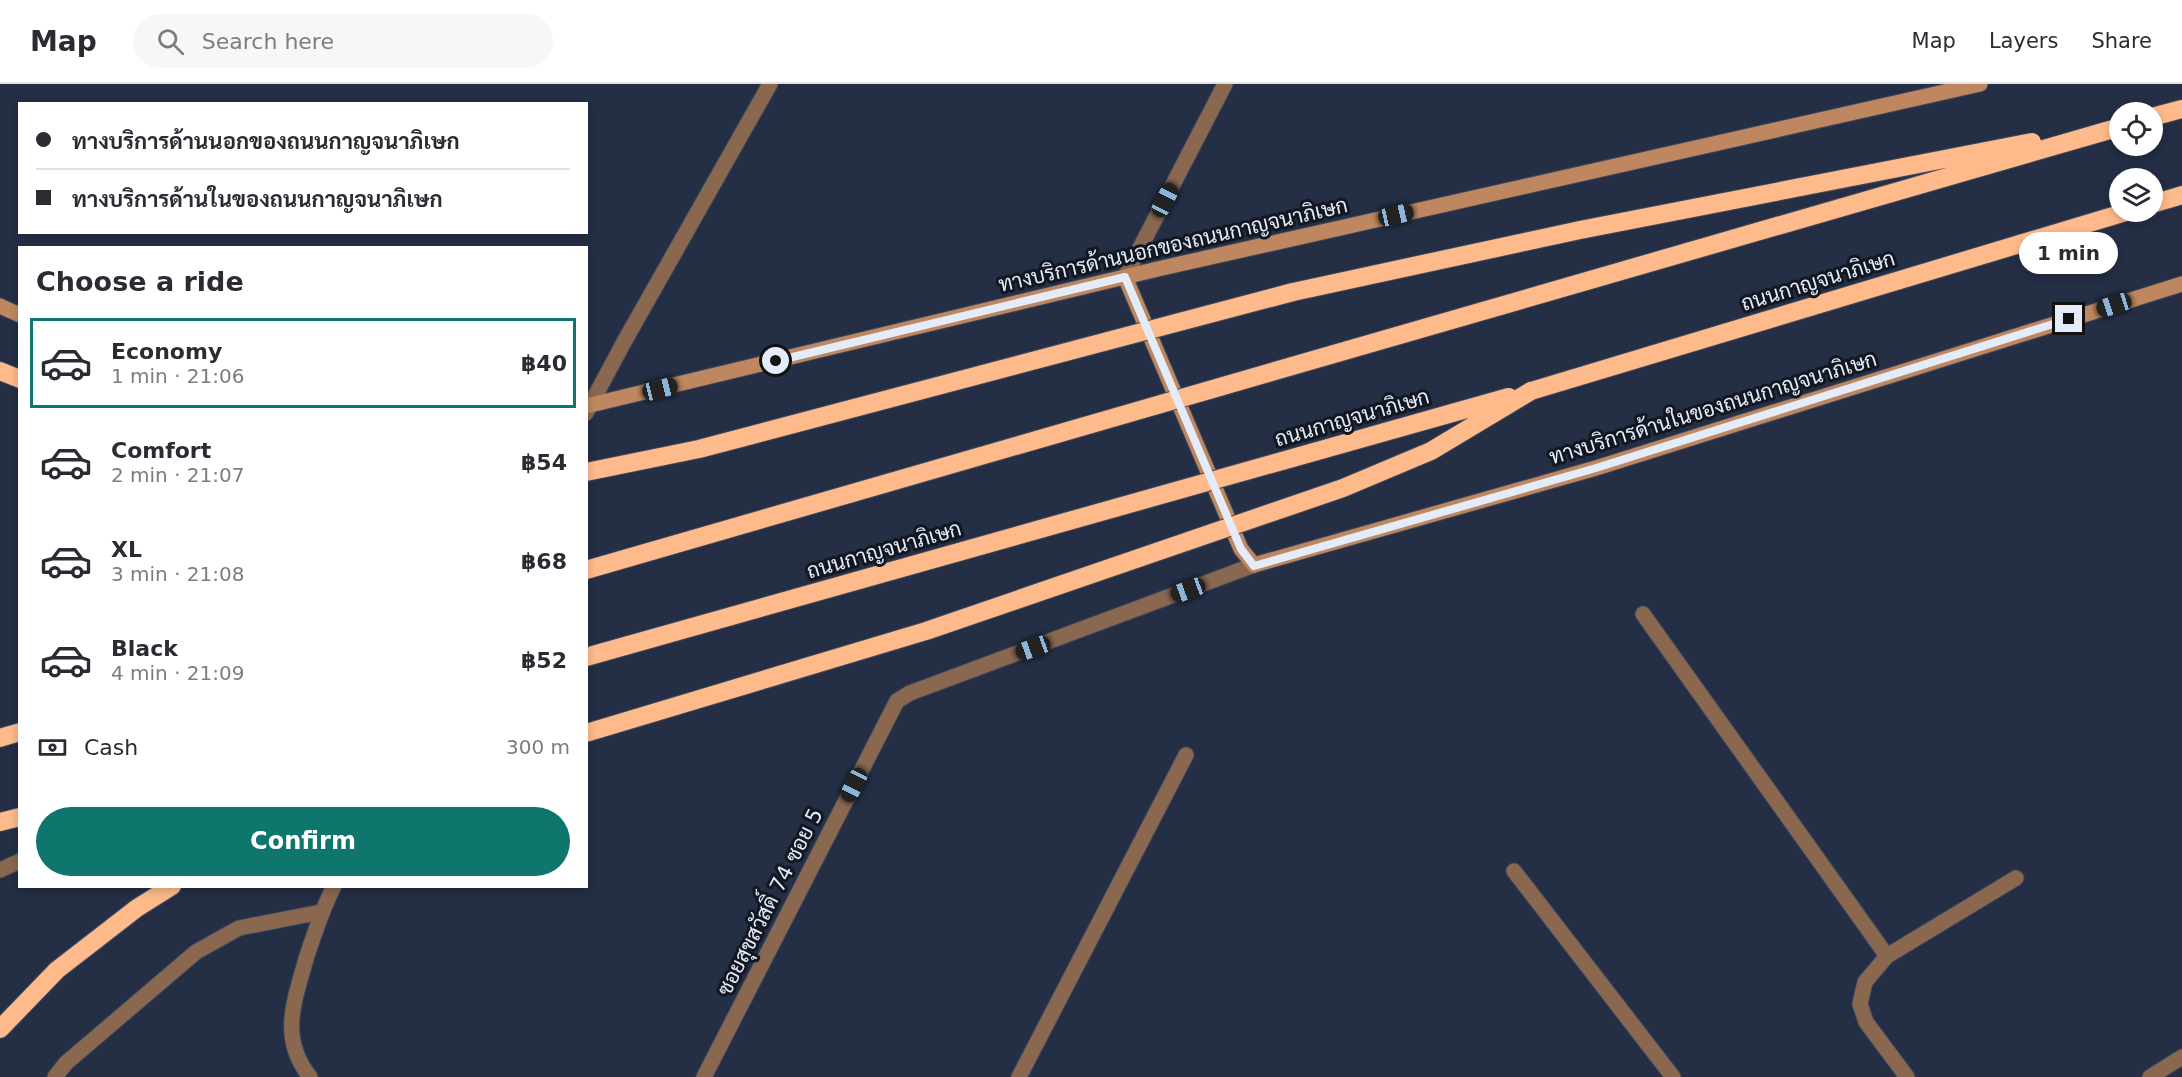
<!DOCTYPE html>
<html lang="en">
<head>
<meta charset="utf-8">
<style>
	:root { --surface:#fff; --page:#f7f7f7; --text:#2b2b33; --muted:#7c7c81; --line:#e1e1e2; --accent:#0f766e }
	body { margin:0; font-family:"DejaVu Sans",Sarabun,sans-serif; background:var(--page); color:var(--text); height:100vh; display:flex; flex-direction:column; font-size:22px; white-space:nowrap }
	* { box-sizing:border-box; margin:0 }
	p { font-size:20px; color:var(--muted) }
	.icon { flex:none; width:33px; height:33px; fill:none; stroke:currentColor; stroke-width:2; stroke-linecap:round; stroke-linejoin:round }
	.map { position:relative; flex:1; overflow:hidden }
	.sheet { position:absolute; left:18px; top:162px; width:570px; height:642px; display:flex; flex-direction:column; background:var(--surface); border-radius:0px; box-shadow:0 3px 9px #0003 }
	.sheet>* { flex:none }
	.guide { position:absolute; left:18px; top:18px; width:570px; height:132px; border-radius:0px; box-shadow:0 3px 9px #0003; display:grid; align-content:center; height:132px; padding:0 18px; background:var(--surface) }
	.buttons { position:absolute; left:2109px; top:18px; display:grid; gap:12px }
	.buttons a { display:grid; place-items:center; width:54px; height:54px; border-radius:50%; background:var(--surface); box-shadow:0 3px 9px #0003; font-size:30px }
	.end { position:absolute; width:27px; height:27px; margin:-14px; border:8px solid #e4ecfa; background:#111; box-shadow:0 0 0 3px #111 }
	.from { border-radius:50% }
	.bubble { position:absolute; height:42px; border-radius:21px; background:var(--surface); box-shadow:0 3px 9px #0003; font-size:20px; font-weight:800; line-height:42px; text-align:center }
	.car { position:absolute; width:18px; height:36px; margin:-18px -9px; border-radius:8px; box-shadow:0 0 4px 2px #0007; background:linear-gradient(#222 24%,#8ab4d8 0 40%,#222 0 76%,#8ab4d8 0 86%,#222 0) }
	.guide b { display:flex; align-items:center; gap:21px; height:57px; font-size:22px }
	.guide b+b { border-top:2px solid var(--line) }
	.guide i { width:15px; height:15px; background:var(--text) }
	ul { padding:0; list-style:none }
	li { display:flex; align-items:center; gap:18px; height:90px; margin:0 12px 9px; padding:0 6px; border:3px solid transparent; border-radius:0px }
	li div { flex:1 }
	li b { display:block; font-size:22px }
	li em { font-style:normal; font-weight:800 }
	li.current { border-color:var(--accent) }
	li>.icon { width:54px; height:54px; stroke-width:1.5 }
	h2 { padding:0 18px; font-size:27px; line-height:72px }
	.pay { display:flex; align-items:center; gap:15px; height:66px; padding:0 18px; font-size:22px }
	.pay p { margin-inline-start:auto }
	.primary-button { display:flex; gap:12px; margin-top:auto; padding:12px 18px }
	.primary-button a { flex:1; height:69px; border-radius:36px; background:var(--accent); color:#fff; font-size:24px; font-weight:800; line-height:69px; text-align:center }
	header { display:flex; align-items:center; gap:36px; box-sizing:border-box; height:84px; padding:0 30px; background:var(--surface); border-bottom:2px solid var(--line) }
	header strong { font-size:28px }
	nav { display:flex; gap:33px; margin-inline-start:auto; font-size:21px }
	.search { width:420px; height:54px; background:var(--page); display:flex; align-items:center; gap:15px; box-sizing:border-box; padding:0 21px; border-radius:33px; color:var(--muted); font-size:22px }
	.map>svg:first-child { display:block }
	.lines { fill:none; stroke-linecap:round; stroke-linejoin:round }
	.service-casing { stroke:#3f495d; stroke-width:17 }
	.minor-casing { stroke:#3f495d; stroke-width:17 }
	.secondary-casing { stroke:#3f495d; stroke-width:17 }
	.motorway-casing { stroke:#3f495d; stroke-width:20 }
	.service { stroke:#8a6850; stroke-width:15 }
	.minor { stroke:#8a6850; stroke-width:15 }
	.secondary { stroke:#be8760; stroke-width:15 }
	.motorway { stroke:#feba8a; stroke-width:18 }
	.motorway-bridge-casing { stroke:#3f495d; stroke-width:20; stroke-linecap:butt }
	.motorway-bridge { stroke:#feba8a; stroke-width:18 }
	.route { stroke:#e4ecfa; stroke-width:8 }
	.labels { text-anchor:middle; stroke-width:6; stroke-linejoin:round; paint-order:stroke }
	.street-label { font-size:21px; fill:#e4ecfa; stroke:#121721 }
</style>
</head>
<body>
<header>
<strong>Map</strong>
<div class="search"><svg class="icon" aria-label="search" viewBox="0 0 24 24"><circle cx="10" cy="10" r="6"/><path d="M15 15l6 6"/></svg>Search here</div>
<nav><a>Map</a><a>Layers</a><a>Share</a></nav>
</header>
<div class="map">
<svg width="2182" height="993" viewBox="0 0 2182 993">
	<rect width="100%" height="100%" fill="#242e44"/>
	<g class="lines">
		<defs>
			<path id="service" d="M1125,193L1225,0
				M0,786L20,777
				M1019,993L1186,671
				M2150,993L2182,973"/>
			<path id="minor" d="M586,329L624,258L770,0
				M1643,530L1887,872
				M1514,787L1673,993
				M55,993L66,979L196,868L239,844L321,828
				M310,993C279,954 294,918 306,875C314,850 322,826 334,802
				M704,993L897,617L910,609L1254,481
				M1907,993L1866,938L1860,920L1865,898L1887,872L2016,794"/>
			<path id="secondary" d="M1125,193L1241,465L1254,481L1596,384L2182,200
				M0,222L20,231
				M586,322L1162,184L1980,0"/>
			<path id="motorway" d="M2152,33L2182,25
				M2152,120L2182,111
				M0,287L20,295
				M1531,307L2126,128
				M0,654L20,648
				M0,738L20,733
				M0,945L57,886L137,824L172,802"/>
		</defs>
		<use href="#service" class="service-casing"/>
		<use href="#minor" class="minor-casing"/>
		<use href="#secondary" class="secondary-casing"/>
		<use href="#motorway" class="motorway-casing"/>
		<use href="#service" class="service"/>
		<use href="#minor" class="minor"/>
		<use href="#secondary" class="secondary"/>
		<use href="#motorway" class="motorway"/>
		<defs>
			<path id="motorway-bridge" d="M586,388L699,365L1293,208L1580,146L2032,58
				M586,486L2120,43
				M586,573L1509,313
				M586,649L926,547L1343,404L1431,367L1531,307"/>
		</defs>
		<use href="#motorway-bridge" class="motorway-bridge-casing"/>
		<use href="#motorway-bridge" class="motorway-bridge"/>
	</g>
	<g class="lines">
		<path class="route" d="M776,277L1125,193L1241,465L1254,482L1596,384L2069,235"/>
	</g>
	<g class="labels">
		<g class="street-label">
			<text transform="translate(1173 161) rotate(-13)" y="7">ทางบริการด้านนอกของถนนกาญจนาภิเษก</text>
			<text transform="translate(1818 197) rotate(-17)" y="7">ถนนกาญจนาภิเษก</text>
			<text transform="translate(1713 324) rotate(-17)" y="7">ทางบริการด้านในของถนนกาญจนาภิเษก</text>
			<text transform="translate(1352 334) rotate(-16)" y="7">ถนนกาญจนาภิเษก</text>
			<text transform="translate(884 466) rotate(-16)" y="7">ถนนกาญจนาภิเษก</text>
			<text transform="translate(770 818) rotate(-63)" y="7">ซอยสุขสวัสดิ์ 74 ซอย 5</text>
		</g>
	</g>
</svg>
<div class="buttons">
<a><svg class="icon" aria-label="locate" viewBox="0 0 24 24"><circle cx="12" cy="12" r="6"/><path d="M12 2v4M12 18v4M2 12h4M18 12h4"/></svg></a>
<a><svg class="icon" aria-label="layers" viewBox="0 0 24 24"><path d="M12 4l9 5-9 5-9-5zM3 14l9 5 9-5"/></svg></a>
</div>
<i class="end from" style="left:776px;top:277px"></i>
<i class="end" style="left:2069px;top:235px"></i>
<div class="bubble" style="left:2019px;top:148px;width:99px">1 min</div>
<i class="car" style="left:1165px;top:116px;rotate:27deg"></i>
<i class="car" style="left:1396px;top:131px;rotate:77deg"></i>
<i class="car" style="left:2114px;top:221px;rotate:252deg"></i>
<i class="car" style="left:660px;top:305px;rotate:76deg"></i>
<i class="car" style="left:1188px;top:506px;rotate:250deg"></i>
<i class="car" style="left:1033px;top:564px;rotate:250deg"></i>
<i class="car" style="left:854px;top:701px;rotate:207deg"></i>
<div class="guide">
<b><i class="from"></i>ทางบริการด้านนอกของถนนกาญจนาภิเษก</b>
<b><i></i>ทางบริการด้านในของถนนกาญจนาภิเษก</b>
</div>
<section class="sheet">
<h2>Choose a ride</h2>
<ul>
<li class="current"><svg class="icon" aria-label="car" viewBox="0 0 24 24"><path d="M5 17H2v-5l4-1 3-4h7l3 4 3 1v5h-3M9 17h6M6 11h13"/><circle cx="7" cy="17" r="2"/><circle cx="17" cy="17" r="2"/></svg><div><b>Economy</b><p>1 min · 21:06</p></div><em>฿40</em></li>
<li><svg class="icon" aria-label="car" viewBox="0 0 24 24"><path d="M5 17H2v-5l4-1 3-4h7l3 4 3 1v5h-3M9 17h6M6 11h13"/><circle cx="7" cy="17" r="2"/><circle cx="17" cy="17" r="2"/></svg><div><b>Comfort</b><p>2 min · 21:07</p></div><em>฿54</em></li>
<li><svg class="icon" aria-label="car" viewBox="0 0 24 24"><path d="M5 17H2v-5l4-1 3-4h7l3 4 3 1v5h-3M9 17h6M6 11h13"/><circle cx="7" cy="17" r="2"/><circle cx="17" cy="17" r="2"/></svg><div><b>XL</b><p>3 min · 21:08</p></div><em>฿68</em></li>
<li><svg class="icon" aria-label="car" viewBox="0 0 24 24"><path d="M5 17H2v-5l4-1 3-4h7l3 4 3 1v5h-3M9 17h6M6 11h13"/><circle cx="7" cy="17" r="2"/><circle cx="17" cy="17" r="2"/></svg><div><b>Black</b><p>4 min · 21:09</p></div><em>฿52</em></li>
</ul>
<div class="pay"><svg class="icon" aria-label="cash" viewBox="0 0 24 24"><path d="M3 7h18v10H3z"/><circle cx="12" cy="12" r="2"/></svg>Cash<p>300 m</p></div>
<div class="primary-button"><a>Confirm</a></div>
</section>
</div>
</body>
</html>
